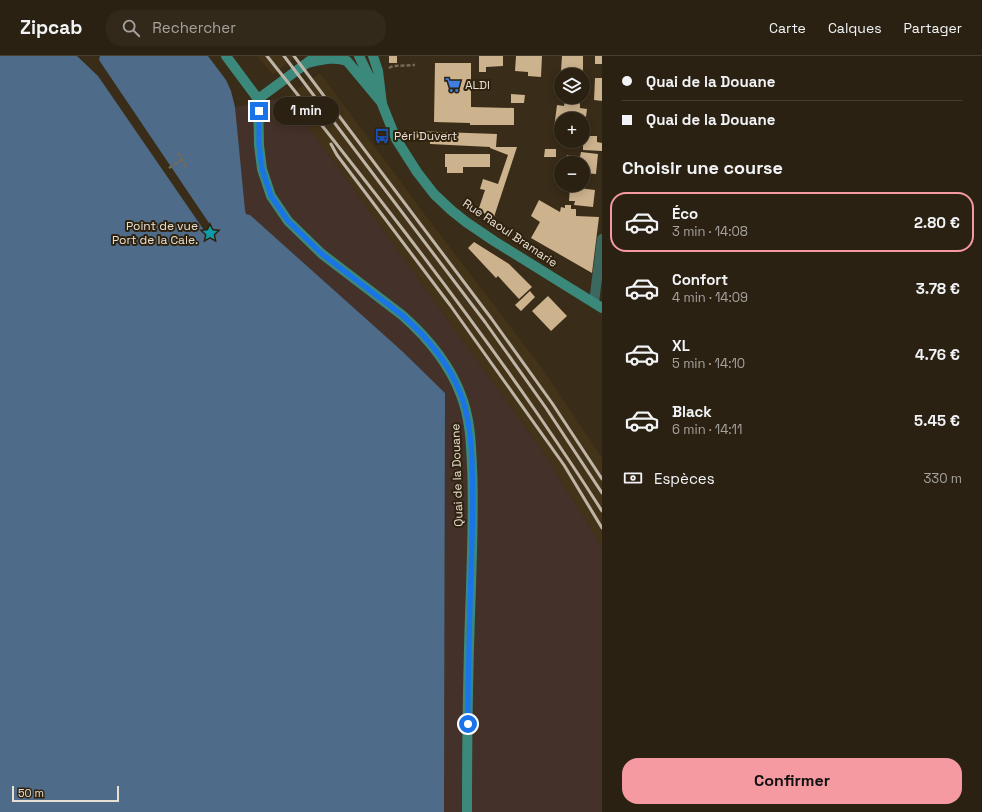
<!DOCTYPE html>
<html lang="fr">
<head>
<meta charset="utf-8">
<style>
	:root { --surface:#2b2112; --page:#33291b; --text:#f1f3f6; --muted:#a6a39f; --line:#473e32; --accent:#f49aa0 }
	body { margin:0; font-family:"Space Grotesk",sans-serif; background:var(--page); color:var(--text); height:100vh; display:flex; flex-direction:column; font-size:15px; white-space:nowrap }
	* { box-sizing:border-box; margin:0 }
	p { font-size:13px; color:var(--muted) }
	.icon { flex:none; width:22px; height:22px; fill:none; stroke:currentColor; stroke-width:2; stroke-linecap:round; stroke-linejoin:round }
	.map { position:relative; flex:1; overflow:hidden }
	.details { display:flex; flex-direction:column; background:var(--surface); width:380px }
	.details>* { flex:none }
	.guide { display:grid; align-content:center; height:88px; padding:0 20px; background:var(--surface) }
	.tools { position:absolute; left:554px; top:12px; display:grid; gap:8px }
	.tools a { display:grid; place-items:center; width:36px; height:36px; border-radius:50%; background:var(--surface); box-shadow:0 2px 10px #0003,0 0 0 1px var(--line); font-size:20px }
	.scale { position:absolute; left:12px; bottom:10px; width:107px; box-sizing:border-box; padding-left:4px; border:2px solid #e8dfd3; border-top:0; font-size:11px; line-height:14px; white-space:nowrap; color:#e8dfd3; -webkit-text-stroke:3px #2f220e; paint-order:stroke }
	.end { position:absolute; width:18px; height:18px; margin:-9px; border:5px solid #1a73e8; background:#fff; box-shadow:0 0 0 2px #fff }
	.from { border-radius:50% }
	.bubble { position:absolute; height:28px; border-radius:14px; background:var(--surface); box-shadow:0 2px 10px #0003,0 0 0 1px var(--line); font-size:13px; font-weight:600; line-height:28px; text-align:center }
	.guide b { display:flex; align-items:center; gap:14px; height:38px; font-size:15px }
	.guide b+b { border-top:1px solid var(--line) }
	.guide i { width:10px; height:10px; background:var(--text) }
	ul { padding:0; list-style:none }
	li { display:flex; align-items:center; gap:12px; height:60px; margin:0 8px 6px; padding:0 12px; border:2px solid transparent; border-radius:16px }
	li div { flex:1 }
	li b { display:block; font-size:15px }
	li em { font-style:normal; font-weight:600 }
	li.current { border-color:var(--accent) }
	li>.icon { width:36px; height:36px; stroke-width:1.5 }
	h2 { padding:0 20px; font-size:18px; line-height:48px }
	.pay { display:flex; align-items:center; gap:10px; height:44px; padding:0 20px; font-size:15px }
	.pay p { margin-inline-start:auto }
	.button { display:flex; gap:8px; margin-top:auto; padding:8px 20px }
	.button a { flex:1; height:46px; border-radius:16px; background:var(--accent); color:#111; font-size:16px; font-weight:600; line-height:46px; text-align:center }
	header { display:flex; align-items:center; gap:24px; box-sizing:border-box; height:56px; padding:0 20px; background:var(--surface); border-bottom:1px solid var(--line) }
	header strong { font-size:19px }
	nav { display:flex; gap:22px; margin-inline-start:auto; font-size:14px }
	.search { width:280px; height:36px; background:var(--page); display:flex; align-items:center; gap:10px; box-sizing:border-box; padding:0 14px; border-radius:16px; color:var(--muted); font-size:15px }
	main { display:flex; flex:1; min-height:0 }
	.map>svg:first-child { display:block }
	.built { fill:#433318 }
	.industrial { fill:#443129 }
	.water { fill:#4e6b89 }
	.building { fill:#ccb28d }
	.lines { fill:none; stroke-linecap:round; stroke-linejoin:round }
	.path { stroke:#756a58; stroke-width:2.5; stroke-dasharray:4 2; stroke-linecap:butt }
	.street { stroke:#3b6960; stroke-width:10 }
	.secondary { stroke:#3a897b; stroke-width:10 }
	.rail { stroke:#bfb5a7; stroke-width:3 }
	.route { stroke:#1a73e8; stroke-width:5 }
	.labels { text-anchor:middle; stroke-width:4; stroke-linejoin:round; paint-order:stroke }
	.poi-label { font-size:12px; fill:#e8dfd3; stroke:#2f220e; text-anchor:start }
	.street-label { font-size:12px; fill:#e8dfd3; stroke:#2f220e }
</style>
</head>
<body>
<header>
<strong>Zipcab</strong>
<div class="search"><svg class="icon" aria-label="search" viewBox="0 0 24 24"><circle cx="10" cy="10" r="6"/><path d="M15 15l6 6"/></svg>Rechercher</div>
<nav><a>Carte</a><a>Calques</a><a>Partager</a></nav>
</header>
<main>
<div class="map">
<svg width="602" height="756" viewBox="0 0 602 756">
	<rect width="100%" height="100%" fill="#392c18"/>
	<path class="built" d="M257,0H296L273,19Z
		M320,17L432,168L542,312L602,402V491L544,397L287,41Z"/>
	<path class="industrial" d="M287,41L544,397L602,491V756H444L445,337L402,295L250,159L246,158L245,154L240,106L235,51Z"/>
	<path class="water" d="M0,0H77L98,20L208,180L215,176L99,4L100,0H208L226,24L231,35L235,51L245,154L246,158L250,159L402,295L445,337L444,756H0Z"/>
	<path class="building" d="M389,0H397V7H389Z
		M479,0H503V10L486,11V16H479Z
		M516,0H542L541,21L528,20V16L515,15Z
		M562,0H583V16L561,15Z
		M595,0H602V8H595Z
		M435,7H471V51L514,52V69H470V67L434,66Z
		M595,22H602V45L594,44Z
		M511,38L525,39L524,47H511Z
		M565,44L580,46V52L587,53L584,76H583V63H561V73L554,72L557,49L564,50Z
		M412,75L497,78L496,91H517L494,161L478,155L485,134L480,133L483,123L498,128L508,99L490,92V91L430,88V83L412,82Z
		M583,80H597V86L602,87V95L583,94Z
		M545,93H556V101H544Z
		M581,96L598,98L596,118L583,117V107H569V106H566L567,99L580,101Z
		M445,98H490V111H463V117H447V111H445Z
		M570,131L595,134L593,151L574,149L575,145H569Z
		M539,144L560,156L561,151L565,152V149H571V153H576V160L599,161L592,217L531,182L540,166L531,160Z
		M474,186L509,208L532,231L519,243L498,220L496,222L468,192Z
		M530,235L535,241L521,255L515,249Z
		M548,240L567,260L551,275L532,255Z"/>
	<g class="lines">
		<path class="path" d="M389,12L393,10L415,9
			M178,97L186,111
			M169,112L181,104"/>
		<path class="street" d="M594,246L602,183"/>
		<path class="secondary" d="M226,0L258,43
			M359,0L376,35
			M373,0L378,15L382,48L396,83L417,116L434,138L451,154L466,166L494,185L602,252
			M307,7C321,4 334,0 347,5L382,47
			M258,43L259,89L262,113L271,140L288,165L322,198L402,259C427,281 449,307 461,339C470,362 471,386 472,410C474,451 472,491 471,532C468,606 467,681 467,756
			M258,43L311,4"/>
		<path class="rail" d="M267,0C360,117 452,234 537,357C559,389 581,422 602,455
			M284,0L485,266L546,352L602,437
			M294,0L491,262L552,347L602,423
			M331,88L337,99L450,249L564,409L602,472"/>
	</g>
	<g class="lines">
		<path class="route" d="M259,55V89L262,113L271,140L288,165L322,198L402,259C427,281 449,307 461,339C469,360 471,382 472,404C473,432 473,459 472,486C470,547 468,607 468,668"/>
	</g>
	<defs>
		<symbol id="supermarket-bare" viewBox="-9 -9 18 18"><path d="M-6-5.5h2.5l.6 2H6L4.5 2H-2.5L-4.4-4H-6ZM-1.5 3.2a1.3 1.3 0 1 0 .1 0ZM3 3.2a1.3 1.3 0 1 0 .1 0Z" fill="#3f7fe0" stroke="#2f220e" stroke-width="2.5" paint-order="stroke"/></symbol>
		<symbol id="bus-bare" viewBox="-9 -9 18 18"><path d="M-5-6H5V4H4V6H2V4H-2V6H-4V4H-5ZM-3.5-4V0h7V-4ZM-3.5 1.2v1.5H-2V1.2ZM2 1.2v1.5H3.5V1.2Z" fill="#1a4fb4" stroke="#2f220e" stroke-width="2.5" paint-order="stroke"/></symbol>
		<symbol id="sight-bare" viewBox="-9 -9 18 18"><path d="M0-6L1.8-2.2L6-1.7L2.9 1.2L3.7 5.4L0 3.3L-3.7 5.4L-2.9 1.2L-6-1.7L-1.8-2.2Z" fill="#0f9aa8" stroke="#2f220e" stroke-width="2.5" paint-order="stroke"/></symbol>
	</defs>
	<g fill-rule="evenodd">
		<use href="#supermarket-bare" x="442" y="18" width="22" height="22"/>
		<use href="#bus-bare" x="371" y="69" width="22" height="22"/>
		<use href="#sight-bare" x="199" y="166" width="22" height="22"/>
	</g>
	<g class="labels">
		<g class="poi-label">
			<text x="465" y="33">ALDI</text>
			<text x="394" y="84">Péri Duvert</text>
			<text x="198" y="174" text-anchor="end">Point de vue<tspan x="198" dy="14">Port de la Cale.</tspan></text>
		</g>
		<g class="street-label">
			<text transform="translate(510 177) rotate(34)" y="4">Rue Raoul Bramarie</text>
			<text transform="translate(457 419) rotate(-92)" y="4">Quai de la Douane</text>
		</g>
	</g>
</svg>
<div class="tools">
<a><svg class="icon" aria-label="layers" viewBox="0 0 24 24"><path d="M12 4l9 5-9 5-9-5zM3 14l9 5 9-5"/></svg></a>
<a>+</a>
<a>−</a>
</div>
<div class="scale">50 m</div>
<i class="end from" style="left:468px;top:668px"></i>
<i class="end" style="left:259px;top:55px"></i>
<div class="bubble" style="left:273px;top:41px;width:66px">1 min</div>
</div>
<section class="details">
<div class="guide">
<b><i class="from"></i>Quai de la Douane</b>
<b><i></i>Quai de la Douane</b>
</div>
<h2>Choisir une course</h2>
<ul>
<li class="current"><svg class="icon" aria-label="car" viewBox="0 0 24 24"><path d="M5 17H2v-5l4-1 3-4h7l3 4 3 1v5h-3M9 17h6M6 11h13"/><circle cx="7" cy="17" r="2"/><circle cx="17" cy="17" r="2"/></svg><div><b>Éco</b><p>3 min · 14:08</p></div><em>2.80 €</em></li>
<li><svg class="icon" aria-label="car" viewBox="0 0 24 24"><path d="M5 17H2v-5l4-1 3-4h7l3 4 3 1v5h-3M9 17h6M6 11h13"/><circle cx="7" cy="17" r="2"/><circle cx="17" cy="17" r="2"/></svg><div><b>Confort</b><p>4 min · 14:09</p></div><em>3.78 €</em></li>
<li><svg class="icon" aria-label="car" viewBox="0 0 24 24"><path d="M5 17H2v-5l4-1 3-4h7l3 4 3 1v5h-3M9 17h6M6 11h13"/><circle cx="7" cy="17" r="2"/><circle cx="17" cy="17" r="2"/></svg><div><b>XL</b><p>5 min · 14:10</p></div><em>4.76 €</em></li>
<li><svg class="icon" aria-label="car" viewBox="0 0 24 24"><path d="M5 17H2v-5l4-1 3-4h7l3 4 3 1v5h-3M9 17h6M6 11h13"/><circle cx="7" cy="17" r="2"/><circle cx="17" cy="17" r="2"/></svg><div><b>Black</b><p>6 min · 14:11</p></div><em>5.45 €</em></li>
</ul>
<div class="pay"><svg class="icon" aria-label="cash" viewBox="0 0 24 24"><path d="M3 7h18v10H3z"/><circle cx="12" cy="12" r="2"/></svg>Espèces<p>330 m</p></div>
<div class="button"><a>Confirmer</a></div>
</section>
</main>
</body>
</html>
